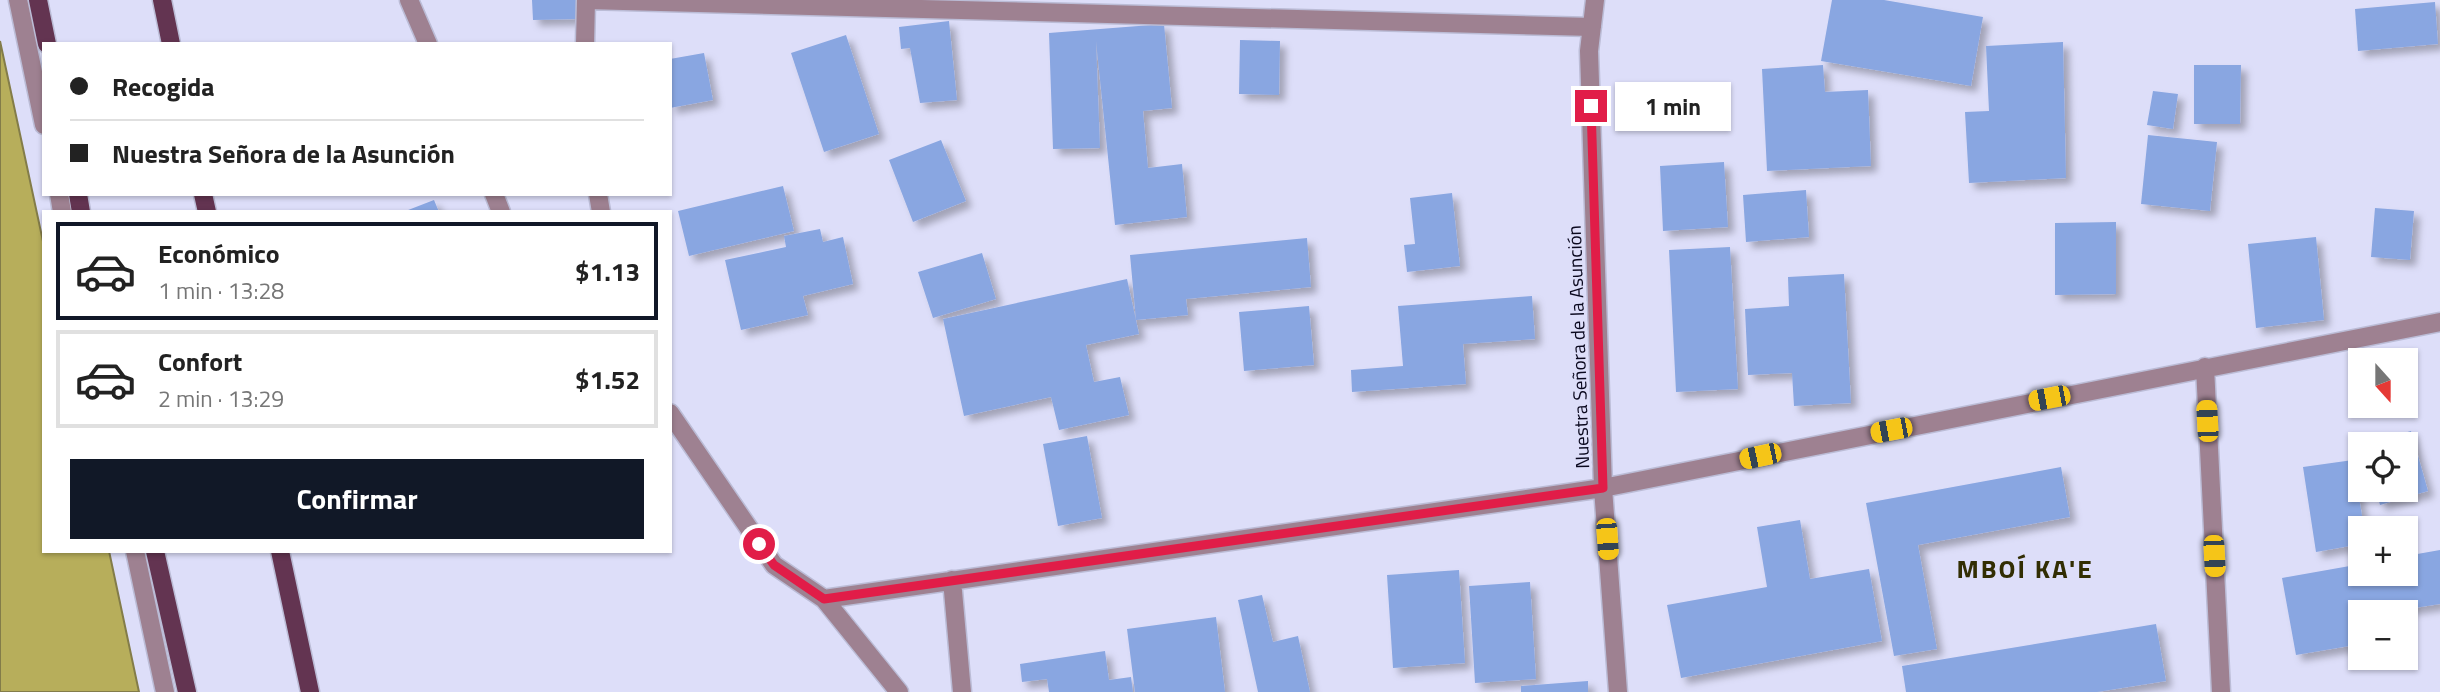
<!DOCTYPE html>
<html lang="es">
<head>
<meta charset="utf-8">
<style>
	:root { --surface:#fff; --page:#f6f6f6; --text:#222; --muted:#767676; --line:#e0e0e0; --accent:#111827 }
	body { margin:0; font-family:"Titillium Web",sans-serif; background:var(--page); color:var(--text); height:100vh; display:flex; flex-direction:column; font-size:26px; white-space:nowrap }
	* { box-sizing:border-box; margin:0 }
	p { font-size:23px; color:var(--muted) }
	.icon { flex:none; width:38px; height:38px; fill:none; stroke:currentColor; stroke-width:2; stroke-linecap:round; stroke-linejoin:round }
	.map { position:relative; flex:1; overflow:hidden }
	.side { position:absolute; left:42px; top:210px; width:630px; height:343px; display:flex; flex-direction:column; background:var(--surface); border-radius:0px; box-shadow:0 2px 5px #0004 }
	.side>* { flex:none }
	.banner { position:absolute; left:42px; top:42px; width:630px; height:154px; border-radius:0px; box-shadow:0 2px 5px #0004; display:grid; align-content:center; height:154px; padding:0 28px; background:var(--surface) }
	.needle { width:46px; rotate:159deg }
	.buttons { position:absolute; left:2348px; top:348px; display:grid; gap:14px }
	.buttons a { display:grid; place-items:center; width:70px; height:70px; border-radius:0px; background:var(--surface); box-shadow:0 2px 5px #0004; font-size:35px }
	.end { position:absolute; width:32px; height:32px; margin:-16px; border:9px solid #e11d48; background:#fff; box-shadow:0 0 0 4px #fff }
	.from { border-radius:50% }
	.bubble { position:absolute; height:49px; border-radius:0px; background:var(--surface); box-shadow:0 2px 5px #0004; font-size:23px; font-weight:700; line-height:49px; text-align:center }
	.car { position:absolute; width:21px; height:42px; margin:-21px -10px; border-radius:9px; box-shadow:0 0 5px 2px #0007; background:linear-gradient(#f5c518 24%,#345 0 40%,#f5c518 0 76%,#345 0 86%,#f5c518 0) }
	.banner b { display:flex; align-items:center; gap:24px; height:66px; font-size:26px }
	.banner b+b { border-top:2px solid var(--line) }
	.banner i { width:18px; height:18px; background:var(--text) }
	ul { padding:12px 0 0; list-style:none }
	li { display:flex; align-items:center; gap:21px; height:98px; margin:0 14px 10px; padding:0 14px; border:4px solid var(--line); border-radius:0px }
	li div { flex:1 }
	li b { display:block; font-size:26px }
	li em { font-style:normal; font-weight:700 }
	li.selected { border-color:var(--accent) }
	li>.icon { width:63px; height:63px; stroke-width:1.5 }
	.cta { display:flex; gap:14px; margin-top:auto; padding:14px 28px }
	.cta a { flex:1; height:80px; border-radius:0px; background:var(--accent); color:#fff; font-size:28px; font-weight:700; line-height:80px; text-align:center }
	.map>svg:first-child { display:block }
	.water { fill:#b7ae5b; stroke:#837c49; stroke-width:2 }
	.building { fill:#89a6e1; filter:url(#shadow) }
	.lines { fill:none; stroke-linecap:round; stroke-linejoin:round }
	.minor-casing { stroke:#bbbcd6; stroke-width:21 }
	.major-casing { stroke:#bbbcd6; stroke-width:21 }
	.minor { stroke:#9e8191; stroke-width:18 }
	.major { stroke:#633451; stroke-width:18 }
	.route { stroke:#e11d48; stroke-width:9 }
	.labels { text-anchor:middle; stroke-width:6; stroke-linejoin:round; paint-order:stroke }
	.street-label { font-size:19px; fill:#0a081e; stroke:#dddef9 }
	.district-label { font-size:26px; font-weight:bold; letter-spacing:2px; fill:#322e03; stroke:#dddef9 }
</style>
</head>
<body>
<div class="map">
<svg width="2440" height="692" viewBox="0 0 2440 692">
	<defs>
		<filter id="shadow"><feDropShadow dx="6" dy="6" stdDeviation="3.5" flood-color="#0004"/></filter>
	</defs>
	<rect width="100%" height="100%" fill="#dddef9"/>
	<path class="water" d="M0,41L44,246V551H109L139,692H0Z"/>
	<path class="building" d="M532,0H576V19L533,20Z
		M1832,0H1884L1983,17L1971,86L1821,61Z
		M2435,2L2438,44L2358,51L2355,9Z
		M949,21L957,100L920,103L910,48L901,49L899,27Z
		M1164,24L1172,108L1143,111L1148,168L1182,164L1187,217L1115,225L1096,41L1100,148L1053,149L1049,33Z
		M846,35L879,134L824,152L791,53Z
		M1240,40L1280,41L1279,95L1239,94Z
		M2063,42L2066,178L1969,183L1965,112L1989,111L1986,46Z
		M704,53L713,100L670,108V59Z
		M1823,65L1825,92L1868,90L1871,166L1767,171L1762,69Z
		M2194,65H2241L2240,124H2194Z
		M2153,91L2178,94L2173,129L2147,125Z
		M2148,135L2217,142L2210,211L2141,204Z
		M941,140L966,201L913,222L889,160Z
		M1724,162L1728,227L1663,231L1660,166Z
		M783,186L794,231L689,256L678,211Z
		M1806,190L1809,237L1746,242L1743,195Z
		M1452,193L1460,266L1407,272L1404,245L1415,244L1410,198Z
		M434,200L439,212H403Z
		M2375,208L2414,211L2410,260L2371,257Z
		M2116,222V294L2055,295V223Z
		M820,229L823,242L843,237L853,284L803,296L808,315L741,330L725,260L786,247L784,236Z
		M2316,237L2324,320L2256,328L2248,244Z
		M1307,238L1311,287L1186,299L1188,315L1136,320L1130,255Z
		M1730,247L1738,389L1676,392L1669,250Z
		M982,253L996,299L933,318L918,272Z
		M1844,274L1851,403L1794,406L1792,373L1748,375L1745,309L1789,306L1788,277Z
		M1127,279L1139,334L1086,345L1094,382L1120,377L1129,415L1059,430L1051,397L964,416L943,319Z
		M1532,296L1535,339L1463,344L1466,384L1352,392L1351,370L1403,366L1398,306Z
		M1309,306L1314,365L1244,371L1239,312Z
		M2411,431L2428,491L2380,505L2376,490H2406V444H2365Z
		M1087,436L1102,518L1058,526L1043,444Z
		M2353,460L2364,528H2361V544L2316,552L2303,467Z
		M2061,467L2070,517L1918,545L1937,649L1894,656L1866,503Z
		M1800,520L1810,579L1869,569L1882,641L1681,678L1667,605L1767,587L1757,527Z
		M2440,550V604L2388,612H2361V644L2296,655L2282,578L2361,564V574H2406V556Z
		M1459,570L1465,663L1393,668L1387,575Z
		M1530,582L1536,679L1475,683L1469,586Z
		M1262,595L1273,642L1298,636L1310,692H1258L1238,600Z
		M1216,617L1225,692H1135L1127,629Z
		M2156,624L2166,681L2097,692H1906L1902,666Z
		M1105,651L1109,680L1131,677L1133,692H1049L1047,679L1022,682L1020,664Z
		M1588,681V692H1521V686Z"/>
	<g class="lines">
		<defs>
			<path id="minor" d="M18,0L44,125
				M409,0L428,44
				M586,0L1592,27
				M1595,0L1589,51L1603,488L1618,692
				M585,44L586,0
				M59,194L62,212
				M494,194L501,212
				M598,194L601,212
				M2205,367L2221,692
				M670,413L774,565L824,599L899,692
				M135,551L165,692
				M952,580L962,692
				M824,599L1603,488L2440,322"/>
			<path id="major" d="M38,0L47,44
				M162,0L171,44
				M78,194L81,212
				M203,194L207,212
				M155,551L187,692
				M280,551L310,692"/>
		</defs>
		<use href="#minor" class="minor-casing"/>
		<use href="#major" class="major-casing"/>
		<use href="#minor" class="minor"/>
		<use href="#major" class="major"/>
	</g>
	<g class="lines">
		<path class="route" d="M759,544L774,565L824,599L1603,488L1591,106"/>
	</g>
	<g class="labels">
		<g class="street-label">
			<text transform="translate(1578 347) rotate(-92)" y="7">Nuestra Señora de la Asunción</text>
		</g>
		<g class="district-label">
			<text x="2025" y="578">MBOÍ KA'E</text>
		</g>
	</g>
</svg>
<div class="buttons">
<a><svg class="needle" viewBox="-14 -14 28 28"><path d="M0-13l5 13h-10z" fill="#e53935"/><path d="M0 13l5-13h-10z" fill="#767676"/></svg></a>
<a><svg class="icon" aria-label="locate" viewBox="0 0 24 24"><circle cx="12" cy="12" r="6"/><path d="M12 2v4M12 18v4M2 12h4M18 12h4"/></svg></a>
<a>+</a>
<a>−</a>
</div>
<i class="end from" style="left:759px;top:544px"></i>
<i class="end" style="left:1591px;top:106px"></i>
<div class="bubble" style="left:1615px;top:82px;width:116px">1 min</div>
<i class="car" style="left:2049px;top:398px;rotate:259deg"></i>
<i class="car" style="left:2207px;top:421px;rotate:357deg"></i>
<i class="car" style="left:1891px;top:430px;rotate:259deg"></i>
<i class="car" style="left:1760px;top:456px;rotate:258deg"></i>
<i class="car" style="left:1607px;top:539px;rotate:176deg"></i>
<i class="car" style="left:2214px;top:556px;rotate:177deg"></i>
<div class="banner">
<b><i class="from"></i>Recogida</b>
<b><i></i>Nuestra Señora de la Asunción</b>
</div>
<section class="side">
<ul>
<li class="selected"><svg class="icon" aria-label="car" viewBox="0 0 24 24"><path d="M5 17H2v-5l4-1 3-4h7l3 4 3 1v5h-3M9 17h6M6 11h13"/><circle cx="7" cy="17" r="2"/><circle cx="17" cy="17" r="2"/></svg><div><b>Económico</b><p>1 min · 13:28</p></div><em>$1.13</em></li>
<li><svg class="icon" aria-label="car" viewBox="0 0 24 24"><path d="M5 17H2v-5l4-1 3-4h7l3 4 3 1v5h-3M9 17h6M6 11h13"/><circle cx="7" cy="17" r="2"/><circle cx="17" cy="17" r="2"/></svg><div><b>Confort</b><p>2 min · 13:29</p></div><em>$1.52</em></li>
</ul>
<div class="cta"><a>Confirmar</a></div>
</section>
</div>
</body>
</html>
